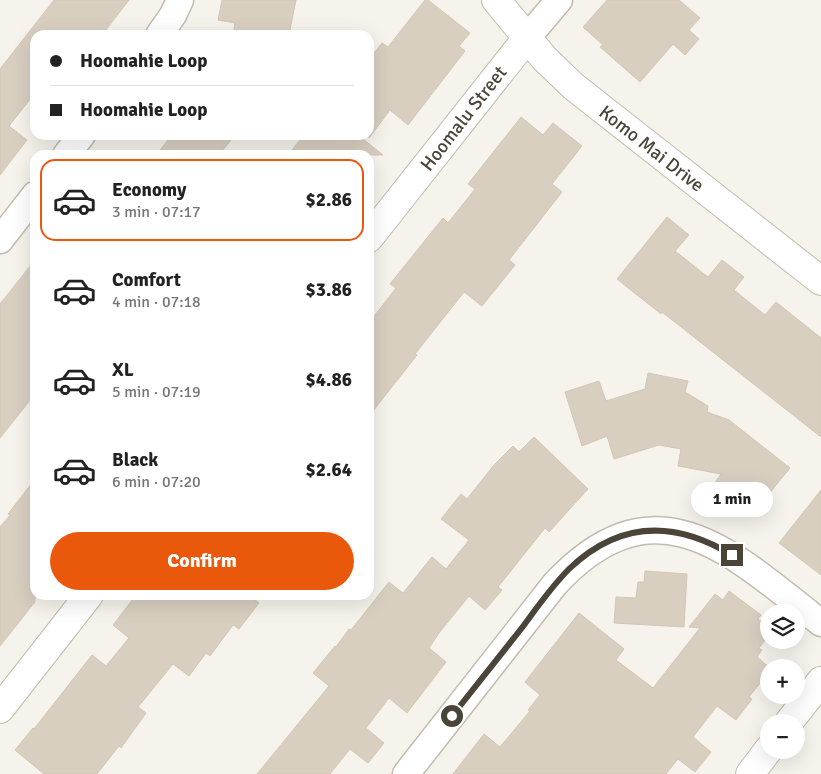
<!DOCTYPE html>
<html lang="en">
<head>
<meta charset="utf-8">
<style>
	:root { --surface:#fff; --page:#f2f2f2; --text:#222; --muted:#767676; --line:#e0e0e0; --accent:#ea580c }
	body { margin:0; font-family:Signika,sans-serif; background:var(--page); color:var(--text); height:100vh; display:flex; flex-direction:column; font-size:19px; white-space:nowrap }
	* { box-sizing:border-box; margin:0 }
	p { font-size:16px; color:var(--muted) }
	.icon { flex:none; width:28px; height:28px; fill:none; stroke:currentColor; stroke-width:2; stroke-linecap:round; stroke-linejoin:round }
	.map { position:relative; flex:1; overflow:hidden }
	.drawer { position:absolute; left:30px; top:150px; width:344px; height:450px; display:flex; flex-direction:column; background:var(--surface); border-radius:15px; box-shadow:0 5px 20px #0002 }
	.drawer>* { flex:none }
	.banner { position:absolute; left:30px; top:30px; width:344px; height:110px; border-radius:15px; box-shadow:0 5px 20px #0002; display:grid; align-content:center; height:110px; padding:0 20px; background:var(--surface) }
	.fabs { position:absolute; left:760px; top:604px; display:grid; gap:10px }
	.fabs a { display:grid; place-items:center; width:45px; height:45px; border-radius:50%; background:var(--surface); box-shadow:0 5px 20px #0002; font-size:25px }
	.end { position:absolute; width:22px; height:22px; margin:-11px; border:6px solid #4b4439; background:#fff; box-shadow:0 0 0 2px #fff }
	.from { border-radius:50% }
	.bubble { position:absolute; height:35px; border-radius:18px; background:var(--surface); box-shadow:0 5px 20px #0002; font-size:16px; font-weight:700; line-height:35px; text-align:center }
	.banner b { display:flex; align-items:center; gap:18px; height:48px; font-size:19px }
	.banner b+b { border-top:1px solid var(--line) }
	.banner i { width:12px; height:12px; background:var(--text) }
	ul { padding:9px 0 0; list-style:none }
	li { display:flex; align-items:center; gap:15px; height:82px; margin:0 10px 8px; padding:0 10px; border:2px solid transparent; border-radius:15px }
	li div { flex:1 }
	li b { display:block; font-size:19px }
	li em { font-style:normal; font-weight:700 }
	li.active { border-color:var(--accent) }
	li>.icon { width:45px; height:45px; stroke-width:1.5 }
	.cta { display:flex; gap:10px; margin-top:auto; padding:10px 20px }
	.cta a { flex:1; height:58px; border-radius:30px; background:var(--accent); color:#fff; font-size:20px; font-weight:700; line-height:58px; text-align:center }
	.map>svg:first-child { display:block }
	.building { fill:#d8cfc1; stroke:#d3c7b4 }
	.lines { fill:none; stroke-linecap:round; stroke-linejoin:round }
	.minor-casing { stroke:#c2bbae; stroke-width:29 }
	.tertiary-casing { stroke:#c2bbae; stroke-width:30 }
	.minor { stroke:#fff; stroke-width:26 }
	.tertiary { stroke:#fff; stroke-width:28 }
	.route { stroke:#4b4439; stroke-width:6 }
	.labels { text-anchor:middle; stroke-width:5; stroke-linejoin:round; paint-order:stroke }
	.street-label { font-size:19px; fill:#4b4439; stroke:#fff }
</style>
</head>
<body>
<div class="map">
<svg width="821" height="774" viewBox="0 0 821 774">
	<rect width="100%" height="100%" fill="#f6f3ec"/>
	<path class="building" d="M54,0H129L102,35H35V93L9,126L27,140L0,175V69Z
		M222,0H296L289,35H233L235,23L218,20Z
		M425,0H428L470,33L459,46L465,51L408,125L390,110L369,138V59L382,43L388,47Z
		M607,0H679L700,18L689,30L699,39L685,55L673,44L640,82L600,47L603,45L583,27Z
		M521,117L543,135L553,123L582,146L552,184L562,192L509,260L515,265L482,306L464,292L415,354L417,355L369,416V323L396,288L390,284L443,218L448,223L475,189L468,184Z
		M172,135H235L219,155H156Z
		M304,135H358L383,155H288Z
		M667,217L689,235L675,251L708,277L722,260L744,277L734,290L765,315L776,302L821,338V437L662,312L661,314L617,279Z
		M35,260V394L0,438V304Z
		M648,373L688,381L685,392L708,406L707,412L729,420L790,468L763,501L744,486L727,507L708,492L721,474L678,466L681,449L659,445L614,459L607,436L582,446L565,392L599,381L606,401L645,389Z
		M534,437L588,489L549,532L545,528L498,587L502,590L485,610L469,596L439,633L429,648L446,662L407,713L389,698L366,728L384,743L368,763L350,749L330,774H257L329,686L313,673L335,646L336,647L349,629L351,630L389,582L403,593L432,557L446,569L469,540L441,519L461,494L467,499L494,465L513,446L519,452Z
		M35,479V602L0,646V527L10,515L8,514Z
		M821,490V575L779,543Z
		M645,571L687,574L684,627L614,623L616,597L636,598L638,582H644Z
		M729,591L761,615L758,619L769,627V635L759,648L762,650L757,657L770,668L769,672L749,697L752,699L736,720L717,706L693,737L711,752L695,772L678,759L666,774H453L484,734L500,747L530,711L528,710L540,695L525,682L579,613L624,649L616,660L653,688L700,628L689,627L715,594L723,600Z
		M136,595H249L259,603L239,629L233,625L210,656L206,653L189,676L173,664L138,707L146,713L121,748L119,746L97,774H44L15,750L33,728L34,729L92,655L106,666L129,638L113,625Z"/>
	<g class="lines">
		<defs>
			<path id="minor" d="M159,35L173,15L180,0
				M527,38L559,0
				M66,155L82,135
				M0,240L35,195
				M406,774L555,584C656,476 732,553 821,623"/>
			<path id="tertiary" d="M496,0L544,58L573,86L821,281
				M369,238L527,38
				M0,709L89,595
				M789,722L821,681
				M750,774L769,749"/>
		</defs>
		<use href="#minor" class="minor-casing"/>
		<use href="#tertiary" class="tertiary-casing"/>
		<use href="#minor" class="minor"/>
		<use href="#tertiary" class="tertiary"/>
	</g>
	<g class="lines">
		<path class="route" d="M452,716C475,687 498,658 521,629C536,609 551,587 569,569C619,521 674,520 732,555"/>
	</g>
	<g class="labels">
		<g class="street-label">
			<text transform="translate(463 118) rotate(-52)" y="7">Hoomalu Street</text>
			<text transform="translate(652 148) rotate(38)" y="7">Komo Mai Drive</text>
		</g>
	</g>
</svg>
<div class="fabs">
<a><svg class="icon" aria-label="layers" viewBox="0 0 24 24"><path d="M12 4l9 5-9 5-9-5zM3 14l9 5 9-5"/></svg></a>
<a>+</a>
<a>−</a>
</div>
<i class="end from" style="left:452px;top:716px"></i>
<i class="end" style="left:732px;top:555px"></i>
<div class="bubble" style="left:691px;top:482px;width:82px">1 min</div>
<div class="banner">
<b><i class="from"></i>Hoomahie Loop</b>
<b><i></i>Hoomahie Loop</b>
</div>
<section class="drawer">
<ul>
<li class="active"><svg class="icon" aria-label="car" viewBox="0 0 24 24"><path d="M5 17H2v-5l4-1 3-4h7l3 4 3 1v5h-3M9 17h6M6 11h13"/><circle cx="7" cy="17" r="2"/><circle cx="17" cy="17" r="2"/></svg><div><b>Economy</b><p>3 min · 07:17</p></div><em>$2.86</em></li>
<li><svg class="icon" aria-label="car" viewBox="0 0 24 24"><path d="M5 17H2v-5l4-1 3-4h7l3 4 3 1v5h-3M9 17h6M6 11h13"/><circle cx="7" cy="17" r="2"/><circle cx="17" cy="17" r="2"/></svg><div><b>Comfort</b><p>4 min · 07:18</p></div><em>$3.86</em></li>
<li><svg class="icon" aria-label="car" viewBox="0 0 24 24"><path d="M5 17H2v-5l4-1 3-4h7l3 4 3 1v5h-3M9 17h6M6 11h13"/><circle cx="7" cy="17" r="2"/><circle cx="17" cy="17" r="2"/></svg><div><b>XL</b><p>5 min · 07:19</p></div><em>$4.86</em></li>
<li><svg class="icon" aria-label="car" viewBox="0 0 24 24"><path d="M5 17H2v-5l4-1 3-4h7l3 4 3 1v5h-3M9 17h6M6 11h13"/><circle cx="7" cy="17" r="2"/><circle cx="17" cy="17" r="2"/></svg><div><b>Black</b><p>6 min · 07:20</p></div><em>$2.64</em></li>
</ul>
<div class="cta"><a>Confirm</a></div>
</section>
</div>
</body>
</html>
